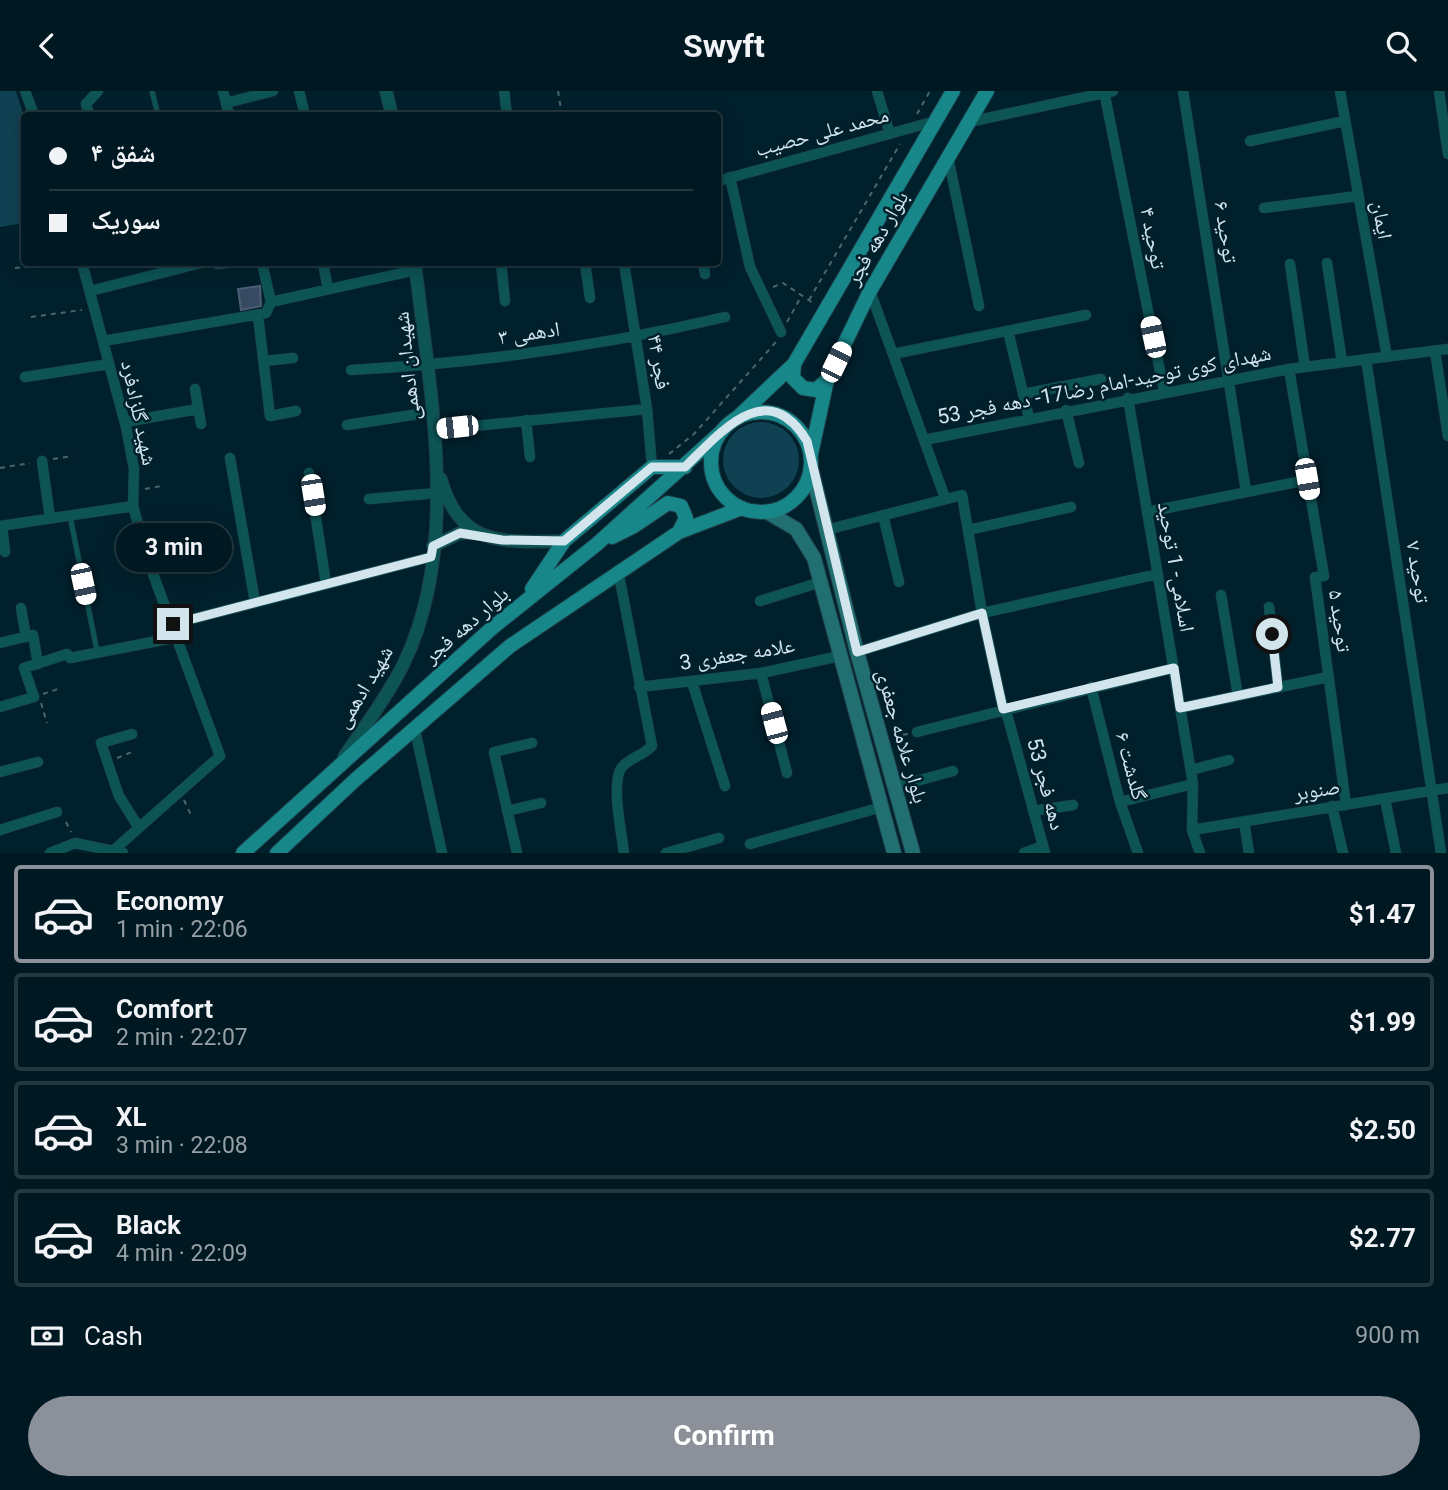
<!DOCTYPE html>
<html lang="en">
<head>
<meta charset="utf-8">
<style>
	:root { --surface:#001821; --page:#0a212a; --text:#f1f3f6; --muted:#95a0a5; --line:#22373f; --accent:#8c9099 }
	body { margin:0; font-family:Roboto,"Noto Naskh Arabic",sans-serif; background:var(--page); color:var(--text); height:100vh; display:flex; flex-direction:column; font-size:26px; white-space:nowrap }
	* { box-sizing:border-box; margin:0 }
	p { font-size:23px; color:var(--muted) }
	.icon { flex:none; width:38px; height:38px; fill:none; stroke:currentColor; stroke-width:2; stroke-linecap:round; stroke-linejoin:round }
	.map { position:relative; height:762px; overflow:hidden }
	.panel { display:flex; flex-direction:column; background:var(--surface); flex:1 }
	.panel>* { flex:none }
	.top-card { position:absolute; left:21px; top:21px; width:700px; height:154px; border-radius:7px; box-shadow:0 4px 18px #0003,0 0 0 2px var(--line); display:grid; align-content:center; height:154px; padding:0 28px; background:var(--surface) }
	.end { position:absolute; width:32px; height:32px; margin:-16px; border:9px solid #d2e5ed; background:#111; box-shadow:0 0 0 4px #111 }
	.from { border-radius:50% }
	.bubble { position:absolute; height:49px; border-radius:24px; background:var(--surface); box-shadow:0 4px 18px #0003,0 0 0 2px var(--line); font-size:23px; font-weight:700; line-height:49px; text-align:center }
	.car { position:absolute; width:21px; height:42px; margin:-21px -10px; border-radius:9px; box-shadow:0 0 5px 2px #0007; background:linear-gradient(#fff 24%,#345 0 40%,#fff 0 76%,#345 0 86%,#fff 0) }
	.top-card b { display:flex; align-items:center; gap:24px; height:66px; font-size:26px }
	.top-card b+b { border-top:2px solid var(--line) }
	.top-card i { width:18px; height:18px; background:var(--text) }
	ul { padding:12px 0 0; list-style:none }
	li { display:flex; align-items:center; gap:21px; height:98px; margin:0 14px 10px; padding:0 14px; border:4px solid var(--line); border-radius:7px }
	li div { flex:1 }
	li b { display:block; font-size:26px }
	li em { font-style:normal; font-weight:700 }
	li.active { border-color:var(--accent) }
	li>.icon { width:63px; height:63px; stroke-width:1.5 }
	.pay { display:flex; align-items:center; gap:18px; height:77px; padding:0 28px; font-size:26px }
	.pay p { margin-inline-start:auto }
	.action { display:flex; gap:14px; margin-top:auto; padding:14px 28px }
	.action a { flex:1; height:80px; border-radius:42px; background:var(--accent); color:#fff; font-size:28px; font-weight:700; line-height:80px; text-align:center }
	header { display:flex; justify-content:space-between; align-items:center; height:91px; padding:0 28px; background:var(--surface); font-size:32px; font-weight:700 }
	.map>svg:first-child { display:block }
	.green { fill:#104152 }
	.building { fill:#374a61; stroke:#4b5e76; stroke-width:2 }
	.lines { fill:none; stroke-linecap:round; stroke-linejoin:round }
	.service-casing { stroke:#1d3c47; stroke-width:6 }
	.minor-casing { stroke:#1d3c47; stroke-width:11 }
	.tertiary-casing { stroke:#1d3c47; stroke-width:14 }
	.secondary-casing { stroke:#1d3c47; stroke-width:16 }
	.primary-casing { stroke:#1d3c47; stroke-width:16 }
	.path { stroke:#4a6570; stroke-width:2; stroke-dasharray:5 5; stroke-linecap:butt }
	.service { stroke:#0d5455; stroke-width:4.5 }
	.minor { stroke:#0d5455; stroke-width:10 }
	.tertiary { stroke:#0d5455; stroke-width:12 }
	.secondary { stroke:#226f71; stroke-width:14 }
	.primary { stroke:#178789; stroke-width:14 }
	.route { stroke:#d2e5ed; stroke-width:9 }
	.labels { text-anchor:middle; stroke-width:5; stroke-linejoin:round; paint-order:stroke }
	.street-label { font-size:21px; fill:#d2e5ed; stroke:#00202c }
</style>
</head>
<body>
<header><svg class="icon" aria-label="back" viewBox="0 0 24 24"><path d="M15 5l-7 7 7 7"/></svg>Swyft<svg class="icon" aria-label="search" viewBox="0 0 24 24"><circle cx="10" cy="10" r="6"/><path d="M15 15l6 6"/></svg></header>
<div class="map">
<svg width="1448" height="762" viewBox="0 0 1448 762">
	<rect width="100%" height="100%" fill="#00202c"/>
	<path class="green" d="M0,0H16L24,26V132L0,136Z
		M723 369a38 38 0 1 1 76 0a38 38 0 1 1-76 0Z"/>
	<path class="building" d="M260,195L261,215L241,219L238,198Z"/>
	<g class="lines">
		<defs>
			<path id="service" d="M152,0L158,24
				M70,425L97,560"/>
			<path id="minor" d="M25,0L34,24
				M223,0L229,24
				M299,0L305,24
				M504,0L507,24
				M877,0L890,43
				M1104,0L1164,300
				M1183,0L1246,400
				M1340,0L1387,266
				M1439,0L1448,63
				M226,12L273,0
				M89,24L86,13L98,0
				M969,31L1113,0
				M1250,50L1345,30
				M948,66L979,215
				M730,86L750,176L781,241
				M718,90L936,30
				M1264,117L1358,105
				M82,172L126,336L134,378L133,415L149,472L220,665L115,758
				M323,172L328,198
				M501,172L505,210
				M585,172L590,207
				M624,172L647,318L652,376
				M703,172L705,183
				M1327,172L1342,271
				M217,173L227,172
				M1290,173L1305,276
				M90,200L201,172
				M870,200L924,349L1289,278L1448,258
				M271,211L416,179
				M258,225L270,325L296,320
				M1008,240L1029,327
				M103,250L266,222L271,211L262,172
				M1435,260L1448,345
				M893,263L1086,224
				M1366,268L1441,762
				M264,270L293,267
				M1289,278L1324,485L1315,486L1346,714
				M351,279C477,272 602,255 725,226
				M25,286L109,273
				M195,298L201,333
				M1023,303L1101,288
				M1128,307L1193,693L1192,739L1200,762
				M1066,319L1079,372
				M526,329L530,366
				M125,331L198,318
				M347,334L432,321
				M434,339L647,318
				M924,349L945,407
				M230,367L255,511
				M42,370L50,427
				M309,382L326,493
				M369,408L437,402
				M1147,421L1307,389
				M883,424L899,491
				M0,435L133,415
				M2,435L5,461
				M826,439L962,404L982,522L1003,618L1008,627L1045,762
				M968,439L1071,416
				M618,479L652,655C643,664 633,666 624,674C609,686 622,743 624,762
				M1221,504L1238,605
				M760,510L821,491
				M1269,516L1278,596
				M21,517L26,546
				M173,533L431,466
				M0,552L33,544L38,573
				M857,561L982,522L1158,483
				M70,567L178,546
				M761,582L787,682
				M692,591L725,695
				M639,596L761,582L840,565
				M1091,596L1120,711L1138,762
				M0,616L34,606L24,577L67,563
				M1180,617L1328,586
				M415,639L442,762
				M917,641L1174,577
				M132,643L101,652L119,705L139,737
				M1191,679L1229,669
				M0,681L38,671
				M895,696L953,680
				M1385,708L1396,762
				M1120,711L1193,693
				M1332,715L1343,762
				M507,720L541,712
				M1033,720L1073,714
				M1244,730L1249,762
				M0,739L57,721
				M1192,739L1448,697
				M750,753L882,716
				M50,762L75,752L123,762
				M517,762L494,661L532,652
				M666,762L719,747
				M1024,762L1043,755"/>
			<path id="tertiary" d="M386,0L392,24
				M441,388C460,457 505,451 564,450
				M433,455L460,442H475
				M344,666C364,636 388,605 404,572C462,451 429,298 415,172"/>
			<path id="secondary" d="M811,377L857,561L913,762
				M767,421L796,438L814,467L894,762"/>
			<path id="primary" d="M794,273L793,287L803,297L816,299L827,289
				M711 371a50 50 0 1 1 100 0a50 50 0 1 1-100 0Z
				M739,325L794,273L953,0
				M811,363L827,289L870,200L987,0
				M612,446L634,435L668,412L681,415L686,427L679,441
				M532,498L564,450L652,376H685
				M243,762L492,537L597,453L720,342
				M277,762L355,689L510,555L679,441L742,417"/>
		</defs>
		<use href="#service" class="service-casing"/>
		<use href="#minor" class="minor-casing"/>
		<use href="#tertiary" class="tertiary-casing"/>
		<use href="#secondary" class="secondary-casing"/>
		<use href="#primary" class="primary-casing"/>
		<path class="path" d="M558,0L562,24
			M917,23L930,0
			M15,177L62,172
			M773,196L783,192L813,212
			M809,209L900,53
			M31,226L82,219
			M787,231L802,204
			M669,363L694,343L776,251
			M53,368L73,365
			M0,377L30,372
			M145,398L161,395
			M43,603L58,598
			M41,612L47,632
			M893,645L908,643
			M117,667L132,661
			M184,709L191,724
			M66,731L71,741"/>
		<use href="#service" class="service"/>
		<use href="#minor" class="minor"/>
		<use href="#tertiary" class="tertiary"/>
		<use href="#secondary" class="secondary"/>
		<use href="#primary" class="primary"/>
	</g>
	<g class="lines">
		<path class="route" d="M173,533L431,466L433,455L460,442L502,449L564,450L652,376H685C720,342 767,284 807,350L857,561L982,522L1003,618L1174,577L1180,617L1278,596L1272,543"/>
	</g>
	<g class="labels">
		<g class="street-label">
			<text transform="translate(822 41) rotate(-15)" y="7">محمد علی حصیب</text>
			<text transform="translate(1382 129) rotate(80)" y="7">ایمان</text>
			<text transform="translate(1226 141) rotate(81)" y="7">توحید ۶</text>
			<text transform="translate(877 147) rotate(-60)" y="7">بلوار دهه فجر</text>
			<text transform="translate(1153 147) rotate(79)" y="7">توحید ۴</text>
			<text transform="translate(529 242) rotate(-8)" y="7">ادهمی ۳</text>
			<text transform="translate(659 271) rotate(81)" y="7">فجر ۴۴</text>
			<text transform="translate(407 275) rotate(-96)" y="7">شهیدان ادهمی</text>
			<text transform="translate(1104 294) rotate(-11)" y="7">شهدای کوی توحید-امام رضا17- دهه فجر 53</text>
			<text transform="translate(139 322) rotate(78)" y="7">شهید گلزادفرد</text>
			<text transform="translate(1176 476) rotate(80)" y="7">اسلامی- 1 توحید</text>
			<text transform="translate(1418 481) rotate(81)" y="7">توحید ۷</text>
			<text transform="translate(1340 530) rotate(82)" y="7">توحید ۵</text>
			<text transform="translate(466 534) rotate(-41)" y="7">بلوار دهه فجر</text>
			<text transform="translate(737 563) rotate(-9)" y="7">علامه جعفری 3</text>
			<text transform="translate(364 596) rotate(-59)" y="7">شهید ادهمی</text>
			<text transform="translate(902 645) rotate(74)" y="7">بلوار علامه جعفری</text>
			<text transform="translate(1131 675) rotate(75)" y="7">گلدشت ۶</text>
			<text transform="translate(1046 693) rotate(75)" y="7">دهه فجر 53</text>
			<text transform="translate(1317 699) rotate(-9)" y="7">صنوبر</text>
		</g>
	</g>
</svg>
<i class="end from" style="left:1272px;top:543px"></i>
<i class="end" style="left:173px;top:533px"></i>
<div class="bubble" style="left:116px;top:432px;width:116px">3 min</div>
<i class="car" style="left:1153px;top:246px;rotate:348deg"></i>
<i class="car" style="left:836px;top:271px;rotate:26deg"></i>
<i class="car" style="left:457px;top:336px;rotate:264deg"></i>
<i class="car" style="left:1307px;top:388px;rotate:170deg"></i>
<i class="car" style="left:313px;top:404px;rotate:171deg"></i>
<i class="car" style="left:83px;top:493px;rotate:168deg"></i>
<i class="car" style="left:774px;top:632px;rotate:345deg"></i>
<div class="top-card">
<b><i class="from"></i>شفق ۴</b>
<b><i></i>سوریک</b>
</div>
</div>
<section class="panel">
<ul>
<li class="active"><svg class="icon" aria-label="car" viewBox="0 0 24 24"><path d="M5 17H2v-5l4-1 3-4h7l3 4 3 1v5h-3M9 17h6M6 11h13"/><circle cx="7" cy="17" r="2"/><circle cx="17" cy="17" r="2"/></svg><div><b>Economy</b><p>1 min · 22:06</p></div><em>$1.47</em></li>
<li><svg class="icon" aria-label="car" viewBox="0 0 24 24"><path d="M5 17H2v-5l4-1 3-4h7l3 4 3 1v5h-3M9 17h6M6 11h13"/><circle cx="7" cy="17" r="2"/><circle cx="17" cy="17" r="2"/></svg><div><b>Comfort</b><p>2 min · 22:07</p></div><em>$1.99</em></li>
<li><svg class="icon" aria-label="car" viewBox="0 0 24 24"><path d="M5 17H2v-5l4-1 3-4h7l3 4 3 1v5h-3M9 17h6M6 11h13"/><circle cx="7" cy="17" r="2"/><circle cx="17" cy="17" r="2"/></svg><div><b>XL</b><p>3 min · 22:08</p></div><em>$2.50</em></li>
<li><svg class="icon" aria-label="car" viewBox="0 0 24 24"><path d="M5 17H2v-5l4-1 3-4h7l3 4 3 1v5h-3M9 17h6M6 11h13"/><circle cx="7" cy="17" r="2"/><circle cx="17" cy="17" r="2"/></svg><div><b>Black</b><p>4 min · 22:09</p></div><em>$2.77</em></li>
</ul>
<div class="pay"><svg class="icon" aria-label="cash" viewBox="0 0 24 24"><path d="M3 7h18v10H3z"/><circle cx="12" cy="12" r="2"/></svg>Cash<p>900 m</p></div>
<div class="action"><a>Confirm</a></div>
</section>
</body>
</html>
